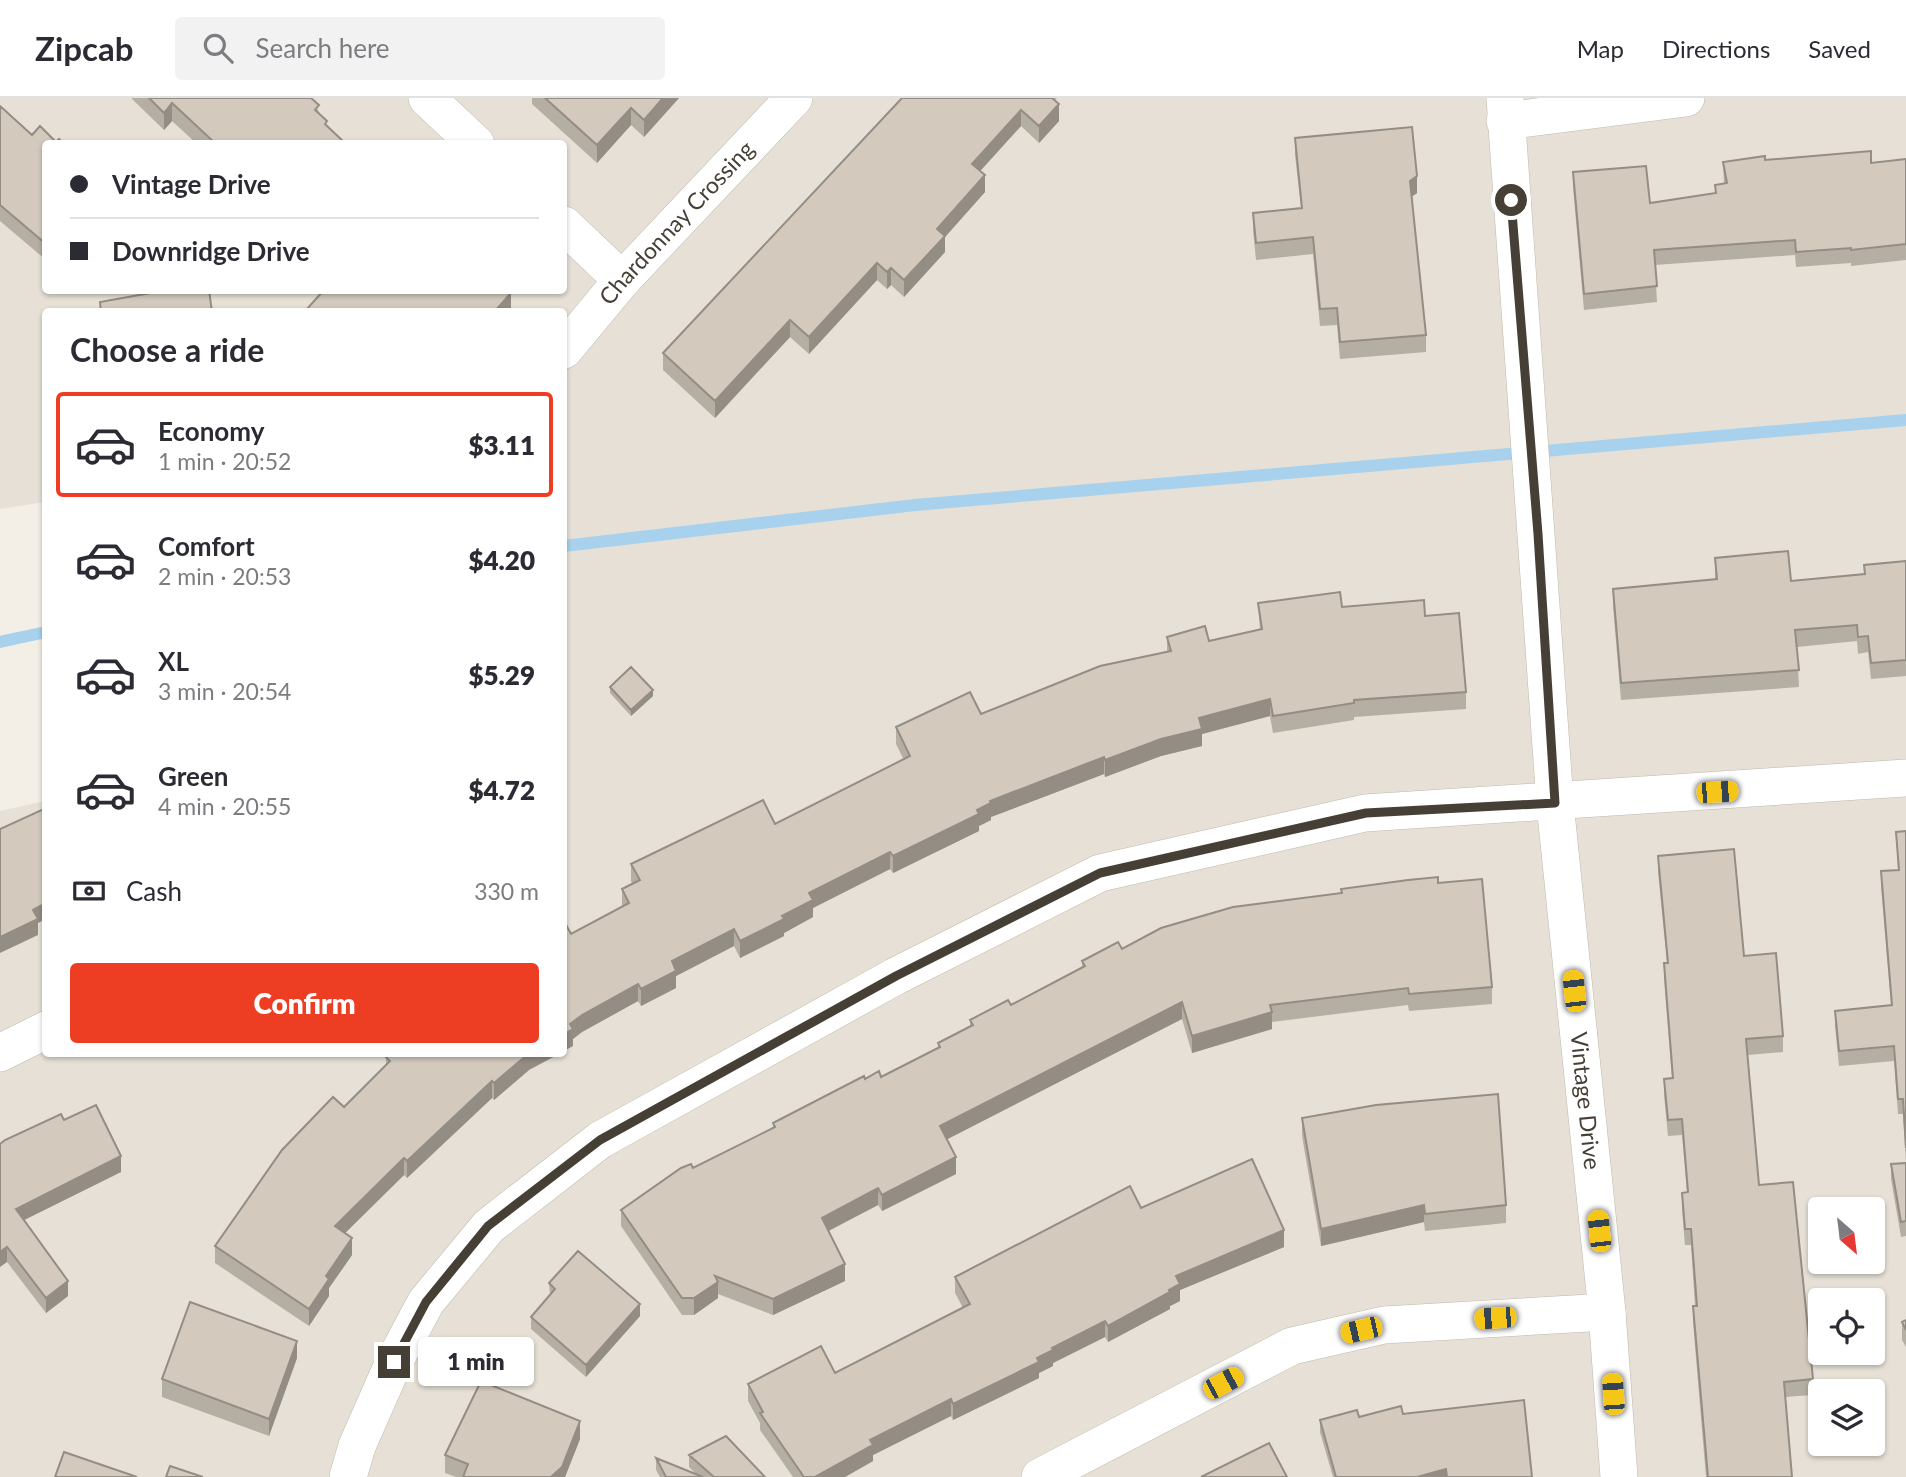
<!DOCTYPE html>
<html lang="en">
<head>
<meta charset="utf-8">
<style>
	:root { --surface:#fff; --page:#f2f2f3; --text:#2b2b33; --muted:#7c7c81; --line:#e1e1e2; --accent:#ed3d23 }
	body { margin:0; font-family:Lato,sans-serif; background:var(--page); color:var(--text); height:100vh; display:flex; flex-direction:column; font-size:26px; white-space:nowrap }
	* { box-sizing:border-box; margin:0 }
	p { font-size:23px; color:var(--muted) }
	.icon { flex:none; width:38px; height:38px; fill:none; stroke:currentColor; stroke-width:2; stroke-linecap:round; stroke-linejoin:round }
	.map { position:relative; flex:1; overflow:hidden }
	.side { position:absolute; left:42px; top:210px; width:525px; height:749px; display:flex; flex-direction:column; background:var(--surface); border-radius:7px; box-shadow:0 2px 5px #0004 }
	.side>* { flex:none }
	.guide { position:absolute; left:42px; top:42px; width:525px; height:154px; border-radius:7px; box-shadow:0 2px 5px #0004; display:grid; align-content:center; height:154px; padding:0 28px; background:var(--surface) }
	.needle { width:46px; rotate:152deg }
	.buttons { position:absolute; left:1808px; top:1099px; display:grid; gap:14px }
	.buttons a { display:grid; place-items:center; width:77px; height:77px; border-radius:7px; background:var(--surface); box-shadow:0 2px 5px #0004; font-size:35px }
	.end { position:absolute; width:32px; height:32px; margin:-16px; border:9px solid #453f36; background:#fff; box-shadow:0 0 0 4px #fff }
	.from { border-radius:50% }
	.bubble { position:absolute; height:49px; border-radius:7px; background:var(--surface); box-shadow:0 2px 5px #0004; font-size:23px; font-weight:800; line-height:49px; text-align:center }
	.car { position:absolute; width:21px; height:42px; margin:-21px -10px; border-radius:9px; box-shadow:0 0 5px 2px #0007; background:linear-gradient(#f5c518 24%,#345 0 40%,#f5c518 0 76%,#345 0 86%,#f5c518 0) }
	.guide b { display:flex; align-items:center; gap:24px; height:66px; font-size:26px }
	.guide b+b { border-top:2px solid var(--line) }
	.guide i { width:18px; height:18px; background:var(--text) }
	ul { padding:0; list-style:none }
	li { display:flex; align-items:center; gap:21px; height:105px; margin:0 14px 10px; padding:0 14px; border:4px solid transparent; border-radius:7px }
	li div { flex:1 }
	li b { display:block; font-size:26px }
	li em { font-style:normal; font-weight:800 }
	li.active { border-color:var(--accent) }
	li>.icon { width:63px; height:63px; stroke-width:1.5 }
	h2 { padding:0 28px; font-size:32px; line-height:84px }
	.pay { display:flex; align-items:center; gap:18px; height:77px; padding:0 28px; font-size:26px }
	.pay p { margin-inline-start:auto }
	.button { display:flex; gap:14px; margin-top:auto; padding:14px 28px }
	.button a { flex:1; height:80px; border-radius:7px; background:var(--accent); color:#fff; font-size:28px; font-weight:800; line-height:80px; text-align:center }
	header { display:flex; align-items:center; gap:42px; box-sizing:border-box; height:98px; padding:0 35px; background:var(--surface); border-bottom:2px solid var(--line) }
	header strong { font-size:33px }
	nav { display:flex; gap:38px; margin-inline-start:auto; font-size:24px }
	.search { width:490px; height:63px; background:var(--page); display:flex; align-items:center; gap:18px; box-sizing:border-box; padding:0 24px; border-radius:7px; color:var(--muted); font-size:26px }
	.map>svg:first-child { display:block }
	.residential { fill:#e6e0d6; fill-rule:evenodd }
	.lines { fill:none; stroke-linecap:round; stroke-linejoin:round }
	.stream { stroke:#a7d1ec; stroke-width:12 }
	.street-casing { stroke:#c0b9ad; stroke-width:38 }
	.street { stroke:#fff; stroke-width:37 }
	.wall { fill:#b5aea3 }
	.shaded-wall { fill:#948d84 }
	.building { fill:#d3cabd; stroke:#948d84; stroke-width:2 }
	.route { stroke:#453f36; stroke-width:9 }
	.labels { text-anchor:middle; stroke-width:5; stroke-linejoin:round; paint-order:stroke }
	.street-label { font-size:23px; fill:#453f36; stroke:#fff }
</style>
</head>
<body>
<header>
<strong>Zipcab</strong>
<div class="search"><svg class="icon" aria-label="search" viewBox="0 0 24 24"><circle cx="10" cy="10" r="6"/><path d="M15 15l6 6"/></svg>Search here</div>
<nav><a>Map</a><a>Directions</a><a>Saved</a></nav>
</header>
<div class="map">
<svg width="1906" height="1379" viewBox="0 0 1906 1379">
	<rect width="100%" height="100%" fill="#f3efe7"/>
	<path class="residential" d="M0,0H1906V1379H0V713L45,703L46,956H564V214H46L45,404L0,411ZM46,46H564V192H46ZM1820,1111H1872V1164H1820ZM1820,1202H1872V1255H1820ZM1820,1293H1872V1346H1820Z"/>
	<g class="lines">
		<path class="stream" d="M564,448L915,407L1906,322
			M0,544L46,534"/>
		<defs>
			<g id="street">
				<path d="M427,0L476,46"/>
				<path id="s1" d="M1505,0L1555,705L1607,1214L1619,1379"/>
				<path d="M1505,23L1686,0"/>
				<path d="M564,127L622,182"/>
				<path id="s2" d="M564,252L622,182L794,0"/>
				<path d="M0,955L46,932"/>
				<path d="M348,1379L357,1348L394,1264L426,1204L489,1128L600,1042L896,878L1100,775L1365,715L1906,680"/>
				<path d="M1040,1379L1292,1248L1384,1227L1607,1214"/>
			</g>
		</defs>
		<use href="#street" class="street-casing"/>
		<use href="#street" class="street"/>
	</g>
	<path class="wall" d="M131,0H311L327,28L346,46H197L172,23L164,32Z
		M532,0H679L644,39L631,27L597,65L532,6Z
		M902,0H1057L1054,3L1059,23L1039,45L1021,28L980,73L985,94L945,139V154L904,199L891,187L887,191L877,182L809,256L790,239L715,320L663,272V255Z
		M0,8L32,37L64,46H46V162L0,123Z
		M1295,40L1417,95L1412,98L1426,237V254L1340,261L1337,227L1320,228L1313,156L1256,162L1253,132V115L1301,110L1295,57Z
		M1906,61V162L1851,168V165L1796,169L1795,157L1655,167L1657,204L1584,212L1573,89V74L1650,105L1715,95V87L1724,86L1723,64L1765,62L1871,65Z
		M1715,460L1791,483L1864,476V467L1906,463V578L1871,581L1868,554L1858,556L1857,543L1797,549L1799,589L1621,602L1613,508V491L1715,482Z
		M1258,505L1342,509L1425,518L1466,594V611L1354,619V622L1273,635L1270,618L1202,636V648L1161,658L1105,679L1104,676L991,719V722L979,728V733L893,775L890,771L813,810V819L784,835V838L740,860L734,848L676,878V890L641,908L638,903L582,934L573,941V948L571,836L622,808V791L632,785L631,783V766L775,726L904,662L896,646V629L981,616L1167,554V539L1209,543L1260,531Z
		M610,589L653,598L631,618L610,595Z
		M1906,733V1065L1903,1016H1898L1894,963L1839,968L1835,928V913L1891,907L1881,788V773L1898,772L1896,734Z
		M1658,758L1744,858L1783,938V954L1747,957L1759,1087L1813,1281V1297L1785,1299L1792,1379H1706L1693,1224V1208H1695L1691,1147H1685L1682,1111V1095L1687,1094L1682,1037L1668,1038L1664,997V981L1672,980L1664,881V865H1667L1658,774Z
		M1438,785L1492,889V906L1409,913L1408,907L1272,924V931L1192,955L1182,921L947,1041L956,1076L882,1113L878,1107L829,1133L845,1183L773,1217L718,1196V1200L694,1217H682L621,1128V1112L693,1070L773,1030V1025L865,981L881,979L938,950V945L970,928V922L1011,907L1082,870V863L1122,851L1341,795V791Z
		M386,959L529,972L494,1002L492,1000L407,1080L404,1077L345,1135L352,1157L329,1190V1198L309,1228L215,1165V1148L344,1009L386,967Z
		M1302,1020L1506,1107V1125L1425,1133L1424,1124L1321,1148L1302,1038Z
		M64,1022L121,1074L24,1122L68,1198L46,1215L7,1164L0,1046Z
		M1906,1065V1138L1901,1139L1891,1081V1066Z
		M1141,1110L1284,1149L1180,1192V1203L1170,1208V1211L1108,1244L1105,1239L1053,1265V1268L1039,1275V1280L1007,1296L953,1322L951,1318L873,1357V1363L845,1379H793L760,1332V1325L748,1303V1286L835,1275L963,1210L955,1195V1179Z
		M549,1185L640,1218L586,1279L531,1231V1219L550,1197Z
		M1906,1222V1249L1902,1242V1224Z
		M297,1260L269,1338L162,1299V1281Z
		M1403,1316L1532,1379H1333L1320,1334V1322Z
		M580,1341L565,1379H456L445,1375V1357Z
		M689,1357L765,1379H660L656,1372V1360L697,1377L689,1369Z"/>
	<path class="shaded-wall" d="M663,0H679L644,39V22Z
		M172,5V23L164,32V15Z
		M1059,6V23L1039,45V28Z
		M631,10V27L597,65V47Z
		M1021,12V28L972,82V66Z
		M985,77V94L945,139V154L904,199V182L937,131Z
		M1417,78V95L1410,100V83Z
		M877,165V182L809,256V239Z
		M891,170V187L887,191V174Z
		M511,195V213L510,214H494Z
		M790,222V239L715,320V303Z
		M653,592V598L631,618V612Z
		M1270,601V618L1202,636V648L1161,658L1105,679V662L1199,620Z
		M1104,659V676L991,719V722L979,728V733L893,775V758L977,712L990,703Z
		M890,754V771L813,810V819L784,835V838L740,860V843L782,818L809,795Z
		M46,805V821L38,825V837L0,855V839L33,812Z
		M734,831V848L676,878V890L641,908V891L672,863Z
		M638,886V903L582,934L573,941V948L564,953V936L570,926L582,917Z
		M1182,904V921L940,1045V1028Z
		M1272,914V931L1192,955V938Z
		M528,956H559L529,972L494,1002V985Z
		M492,983V1000L407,1080V1063Z
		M121,1058V1074L16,1126V1111Z
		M956,1059V1076L882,1113V1097Z
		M404,1060V1077L335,1145V1128Z
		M878,1090V1107L822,1136V1120Z
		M1424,1107V1124L1321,1148V1131Z
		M1284,1132V1149L1180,1192V1203L1170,1208V1211L1108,1244V1228L1169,1192L1176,1178Z
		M352,1140V1157L329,1190V1198L309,1228V1211L326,1178Z
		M7,1149V1164L0,1169V1154Z
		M845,1166V1183L773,1217V1201Z
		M68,1183V1198L46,1215V1200Z
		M718,1184V1200L694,1217V1200Z
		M640,1206V1218L586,1279V1267Z
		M1105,1223V1239L1053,1265V1268L1039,1275V1280L953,1322V1306L1037,1260L1052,1250Z
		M297,1243V1260L269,1338V1321Z
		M951,1301V1318L873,1357V1363L845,1379H815L870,1342Z
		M580,1323V1341L565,1379H551Z
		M1446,1371V1379H1417Z"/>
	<path class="building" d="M149,0H311L319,7L315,12L327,23L325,26L346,46H216L172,5L164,15Z
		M545,0H663L644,22L631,10L597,47Z
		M902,0H1052L1059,6L1039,28L1021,12L972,66L985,77L937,131L945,138L904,182L891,170L887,174L877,165L809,239L790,222L715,303L663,255Z
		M0,8L32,37L40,28L56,44L59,41L64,46H46V146L0,107Z
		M1412,29L1417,78L1410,83L1426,237L1340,244L1337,210L1320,211L1313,139L1256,145L1253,115L1302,110L1295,40Z
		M1871,53V65L1906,61V146L1851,152V150L1796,154L1795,142L1654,152L1657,188L1584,196L1573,74L1646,68L1650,105L1716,95L1715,87L1727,85L1723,64L1765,58V62Z
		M167,192H209L212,214H101L100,204Z
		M324,192H508L511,195L494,214H308L306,212Z
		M1788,453L1791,483L1865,476L1864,467L1906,463V562L1871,565L1868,538L1858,539L1857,527L1795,532L1799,572L1621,585L1613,491L1717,481L1715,460Z
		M1340,494L1342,509L1424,502L1425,518L1459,515L1466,594L1354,602V605L1273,618L1270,601L1199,620L1202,631L1161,641L1105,662L1104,659L990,703L991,705L977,712L979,716L893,758L890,754L809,795L813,802L782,818L784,821L740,843L734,831L672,863L676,873L641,891L638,886L582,917L570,926L573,931L564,936V823L571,836L629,805L622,791L640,782L631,766L763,702L775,726L910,658L896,629L970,594L981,616L1100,568L1171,553L1167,539L1205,528L1209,543L1262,531L1258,505Z
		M631,569L653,592L631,612L610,589Z
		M46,710V805L33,812L38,821L0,839V731Z
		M1906,733V1050L1903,1001H1898L1894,948L1839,953L1835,913L1892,907L1881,773L1899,772L1896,734Z
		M1734,751L1744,858L1776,855L1783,938L1746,941L1759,1087L1793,1084L1813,1281L1784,1284L1792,1379H1708L1693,1208H1697L1691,1131H1685L1682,1095L1688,1094L1682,1021L1668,1022L1664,981L1673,980L1664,865H1668L1658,758Z
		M1438,779V785L1482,781L1492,889L1409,896L1408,890L1270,907L1272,914L1192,938L1182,904L940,1028L956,1059L882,1097L878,1090L822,1120L845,1166L773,1201L715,1178L718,1184L694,1200H682L621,1112L681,1070L691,1066L693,1070L775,1029L773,1025L864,978L865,981L879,973L881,979L940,949L938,945L973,927L970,922L1008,902L1011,907L1085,868L1082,863L1118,844L1122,851L1161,830L1233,809L1342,795L1341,791L1408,782Z
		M390,956H528L494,985L492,983L407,1063L404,1060L335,1128L352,1140L326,1178L329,1181L309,1211L215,1148L282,1052L333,999L344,1009L390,963L386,959Z
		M1498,996L1506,1107L1425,1116L1424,1107L1321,1131L1302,1020L1376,1007Z
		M96,1007L121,1058L16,1111L68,1183L46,1200L7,1149L0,1154V1046L5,1042L61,1016L64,1022Z
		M1252,1061L1284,1132L1176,1178L1180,1186L1169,1192L1170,1194L1108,1228L1105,1223L1052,1250L1053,1252L1037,1260L1039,1264L953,1306L951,1301L870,1342L873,1347L815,1379H804L760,1315L763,1314L748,1286L821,1248L835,1275L970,1206L955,1179L1130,1088L1141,1110Z
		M1906,1065V1123L1901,1124L1891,1066Z
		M578,1153L640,1206L586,1267L531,1219L555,1191L549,1185Z
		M190,1204L297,1243L269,1321L162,1281Z
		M1906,1222V1232L1902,1224Z
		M481,1283L580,1323L562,1369L551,1379H463L468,1366L445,1357Z
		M1524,1302L1532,1379H1447L1446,1371L1417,1379H1336L1320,1322L1357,1312L1359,1319L1401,1308L1403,1316Z
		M726,1338L765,1379H714L689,1357Z
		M1269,1345L1287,1379H1201Z
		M64,1354L137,1379H55Z
		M656,1360L703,1379H666Z
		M170,1368L203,1379H166Z"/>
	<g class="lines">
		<path class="route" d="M394,1264L426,1204L488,1128L600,1042L896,878L1100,775L1366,715L1555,705L1538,436L1511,102"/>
	</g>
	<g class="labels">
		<g class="street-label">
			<text dy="8" stroke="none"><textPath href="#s2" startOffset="170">Chardonnay Crossing</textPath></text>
			<text dy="8" stroke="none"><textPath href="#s1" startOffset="1006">Vintage Drive</textPath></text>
		</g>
	</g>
</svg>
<div class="buttons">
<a><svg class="needle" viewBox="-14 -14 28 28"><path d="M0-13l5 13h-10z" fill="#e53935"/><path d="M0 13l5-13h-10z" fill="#7c7c81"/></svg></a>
<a><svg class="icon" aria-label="locate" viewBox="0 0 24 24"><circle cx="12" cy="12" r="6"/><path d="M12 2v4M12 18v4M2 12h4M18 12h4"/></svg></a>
<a><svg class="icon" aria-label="layers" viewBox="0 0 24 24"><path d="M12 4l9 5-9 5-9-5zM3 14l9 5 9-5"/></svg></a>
</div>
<i class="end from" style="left:1511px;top:102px"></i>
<i class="end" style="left:394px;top:1264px"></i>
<div class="bubble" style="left:418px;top:1239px;width:116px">1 min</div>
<i class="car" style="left:1717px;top:694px;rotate:86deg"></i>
<i class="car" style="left:1574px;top:893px;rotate:354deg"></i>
<i class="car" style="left:1599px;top:1133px;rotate:354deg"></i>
<i class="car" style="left:1495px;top:1220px;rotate:266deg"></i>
<i class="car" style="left:1361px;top:1232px;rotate:257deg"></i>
<i class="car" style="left:1223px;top:1285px;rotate:62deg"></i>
<i class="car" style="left:1613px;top:1296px;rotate:356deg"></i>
<div class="guide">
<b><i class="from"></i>Vintage Drive</b>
<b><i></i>Downridge Drive</b>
</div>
<section class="side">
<h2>Choose a ride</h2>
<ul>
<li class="active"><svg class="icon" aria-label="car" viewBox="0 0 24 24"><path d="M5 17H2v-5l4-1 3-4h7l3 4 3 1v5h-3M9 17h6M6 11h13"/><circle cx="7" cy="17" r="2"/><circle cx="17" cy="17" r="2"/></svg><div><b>Economy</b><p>1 min · 20:52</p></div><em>$3.11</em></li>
<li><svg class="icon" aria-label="car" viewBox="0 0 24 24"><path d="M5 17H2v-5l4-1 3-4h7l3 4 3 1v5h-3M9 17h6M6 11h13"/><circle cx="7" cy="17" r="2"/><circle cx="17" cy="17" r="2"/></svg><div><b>Comfort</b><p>2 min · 20:53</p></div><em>$4.20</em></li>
<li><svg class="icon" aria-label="car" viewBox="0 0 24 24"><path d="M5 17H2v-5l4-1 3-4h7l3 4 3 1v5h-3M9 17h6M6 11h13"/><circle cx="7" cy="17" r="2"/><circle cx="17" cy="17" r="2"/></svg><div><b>XL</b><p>3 min · 20:54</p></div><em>$5.29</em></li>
<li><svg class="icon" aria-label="car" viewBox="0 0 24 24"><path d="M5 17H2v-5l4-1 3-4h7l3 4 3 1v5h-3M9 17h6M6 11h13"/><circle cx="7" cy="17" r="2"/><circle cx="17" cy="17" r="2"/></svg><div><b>Green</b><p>4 min · 20:55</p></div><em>$4.72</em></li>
</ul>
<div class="pay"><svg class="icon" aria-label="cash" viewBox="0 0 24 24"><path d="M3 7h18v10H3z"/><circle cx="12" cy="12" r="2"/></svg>Cash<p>330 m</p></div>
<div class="button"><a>Confirm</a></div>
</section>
</div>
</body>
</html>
